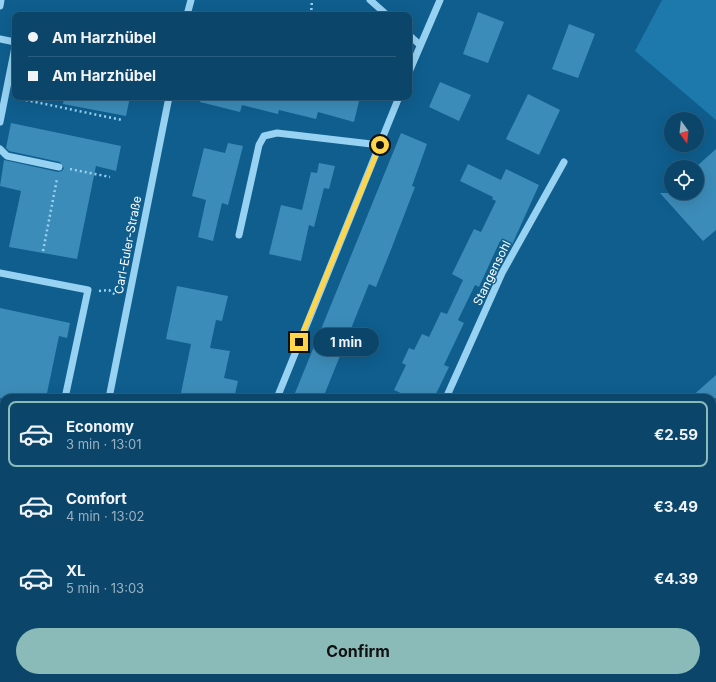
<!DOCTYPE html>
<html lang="en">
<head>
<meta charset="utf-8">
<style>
	:root { --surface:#0b466a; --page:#195072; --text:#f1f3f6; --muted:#9ab1c1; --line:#2b5e7e; --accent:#8bbbb9 }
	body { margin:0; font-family:Inter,sans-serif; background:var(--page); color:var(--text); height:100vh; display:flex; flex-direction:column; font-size:15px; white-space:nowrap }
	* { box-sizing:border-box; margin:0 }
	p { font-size:13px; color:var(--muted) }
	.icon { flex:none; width:22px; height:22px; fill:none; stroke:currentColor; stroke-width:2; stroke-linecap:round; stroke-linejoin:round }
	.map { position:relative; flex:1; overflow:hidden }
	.drawer { position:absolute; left:0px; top:394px; width:716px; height:288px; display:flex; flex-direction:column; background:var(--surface); border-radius:12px 12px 0 0; box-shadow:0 4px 16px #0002,0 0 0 1px var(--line) }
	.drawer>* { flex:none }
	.banner { position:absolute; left:12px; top:12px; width:400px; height:88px; border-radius:8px; box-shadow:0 4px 16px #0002,0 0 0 1px var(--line); display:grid; align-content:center; height:88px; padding:0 16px; background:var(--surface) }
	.needle { width:26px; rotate:165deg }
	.controls { position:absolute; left:664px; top:112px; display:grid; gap:8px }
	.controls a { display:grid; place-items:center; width:40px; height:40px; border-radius:50%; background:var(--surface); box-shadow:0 4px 16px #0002,0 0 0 1px var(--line); font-size:20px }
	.end { position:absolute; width:18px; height:18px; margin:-9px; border:5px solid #ffd54a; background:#111; box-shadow:0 0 0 2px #111 }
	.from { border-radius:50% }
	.bubble { position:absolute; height:28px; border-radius:14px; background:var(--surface); box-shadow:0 4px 16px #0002,0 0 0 1px var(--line); font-size:13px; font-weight:700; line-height:28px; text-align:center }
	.banner b { display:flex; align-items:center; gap:14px; height:38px; font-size:15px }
	.banner b+b { border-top:1px solid var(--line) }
	.banner i { width:10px; height:10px; background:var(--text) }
	ul { padding:7px 0 0; list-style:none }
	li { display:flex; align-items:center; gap:12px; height:66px; margin:0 8px 6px; padding:0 8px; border:2px solid transparent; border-radius:8px }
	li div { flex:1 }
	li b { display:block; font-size:15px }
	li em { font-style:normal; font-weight:700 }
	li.active { border-color:var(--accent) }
	li>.icon { width:36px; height:36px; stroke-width:1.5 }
	.action { display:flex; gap:8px; margin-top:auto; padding:8px 16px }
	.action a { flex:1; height:46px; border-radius:24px; background:var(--accent); color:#111; font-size:16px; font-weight:700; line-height:46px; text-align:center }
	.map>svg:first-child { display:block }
	.green { fill:#1d79ac }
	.building { fill:#3c8cb9 }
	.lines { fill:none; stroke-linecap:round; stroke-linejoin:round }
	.path { stroke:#97d2f3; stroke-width:2.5; stroke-dasharray:2 3; stroke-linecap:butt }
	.minor { stroke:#97d2f3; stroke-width:7 }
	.route { stroke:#ffd54a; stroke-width:5 }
	.labels { text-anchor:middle; stroke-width:3; stroke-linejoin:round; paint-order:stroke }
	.street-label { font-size:12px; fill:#fff; stroke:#0f5e8e }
</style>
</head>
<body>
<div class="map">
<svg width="716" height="682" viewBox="0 0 716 682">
	<rect width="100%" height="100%" fill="#0f5e8e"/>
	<path class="green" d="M662,0H716V120L635,51Z"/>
	<path class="building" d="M478,12L504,22L488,63L463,54Z
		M569,24L595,34L578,78L552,69Z
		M440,82L471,95L459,121L429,107Z
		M528,94L560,110L539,155L506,139Z
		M64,97H130L126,116L63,104Z
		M201,97H360L354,122L318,112L316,119L279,110L278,114L242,105L240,112L200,102Z
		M11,123L121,146L116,171L96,166L77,259L9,247L21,191L0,186L4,160L58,172L62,171L64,168L60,162L9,151L6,148Z
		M401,133L427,144L412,186L415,187L392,247L376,287L369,284L323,398H293Z
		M228,143L243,146L228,205L222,203L213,241L198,237L206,200L192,196L204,148L225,153Z
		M716,149V230L703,241L660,193H697V166Z
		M319,163L335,166L329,189L324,188L314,227L309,225L301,261L269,254L281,205L302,210L311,172L317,173Z
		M468,164L501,180L506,169L539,185L511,247L500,241L479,287L475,285L458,320L464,323L444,365L449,367L434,398H412L394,390L406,365L402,363L409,348L414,350L422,334L429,337L441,312L447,314L463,280L452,274L474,229L481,232L496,201L492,199L493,197L460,181Z
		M177,286L228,296L222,321L216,320L210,348L230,351L224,378L238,381L234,398H180L191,344L166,339Z
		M0,308L70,323L67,338L59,336L46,398H0Z
		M716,375V398H690Z"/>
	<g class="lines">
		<path class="path" d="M311,15L312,0
			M16,98L122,120
			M70,169L110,177
			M43,251L57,179
			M99,291L109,290L117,296"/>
		<path class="minor" d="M370,0L387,15
			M0,6L1,0
			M187,15L191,0
			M409,35L420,45
			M0,39L15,42
			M409,72L440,0
			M0,122L15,47
			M0,149L7,156L59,167
			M239,235L259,145L264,136L277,133L380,145
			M0,273L88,290L65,398
			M109,398L169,97
			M277,398L399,97
			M446,398L502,273L564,162
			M5,682L6,678
			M55,682L56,678
			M107,682L110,678"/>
	</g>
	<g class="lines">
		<path class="route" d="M299,342L380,145"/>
	</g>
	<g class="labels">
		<g class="street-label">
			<text transform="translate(128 245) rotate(-79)" y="4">Carl-Euler-Straße</text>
			<text transform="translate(492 273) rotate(-64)" y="4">Stangensohl</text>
		</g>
	</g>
</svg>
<div class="controls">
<a><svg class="needle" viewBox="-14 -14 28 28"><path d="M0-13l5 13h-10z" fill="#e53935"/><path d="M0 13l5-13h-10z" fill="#9ab1c1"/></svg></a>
<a><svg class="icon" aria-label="locate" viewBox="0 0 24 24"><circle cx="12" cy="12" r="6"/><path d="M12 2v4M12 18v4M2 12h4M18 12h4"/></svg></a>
</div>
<i class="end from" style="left:380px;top:145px"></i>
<i class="end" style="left:299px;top:342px"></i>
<div class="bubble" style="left:313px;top:328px;width:66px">1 min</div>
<div class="banner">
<b><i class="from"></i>Am Harzhübel</b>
<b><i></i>Am Harzhübel</b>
</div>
<section class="drawer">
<ul>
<li class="active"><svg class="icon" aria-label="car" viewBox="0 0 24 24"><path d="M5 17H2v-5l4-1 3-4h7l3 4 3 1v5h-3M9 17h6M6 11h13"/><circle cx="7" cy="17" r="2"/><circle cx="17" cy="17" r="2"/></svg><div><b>Economy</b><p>3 min · 13:01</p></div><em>€2.59</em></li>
<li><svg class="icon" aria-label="car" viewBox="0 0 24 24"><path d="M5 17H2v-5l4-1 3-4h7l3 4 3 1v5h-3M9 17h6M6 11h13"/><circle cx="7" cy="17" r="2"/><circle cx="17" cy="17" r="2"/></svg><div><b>Comfort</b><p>4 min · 13:02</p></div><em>€3.49</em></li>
<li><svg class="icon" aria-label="car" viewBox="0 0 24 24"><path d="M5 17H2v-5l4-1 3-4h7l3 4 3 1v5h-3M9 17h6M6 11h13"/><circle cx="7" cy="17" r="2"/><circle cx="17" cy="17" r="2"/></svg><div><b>XL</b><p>5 min · 13:03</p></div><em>€4.39</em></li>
</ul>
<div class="action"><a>Confirm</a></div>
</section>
</div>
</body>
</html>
